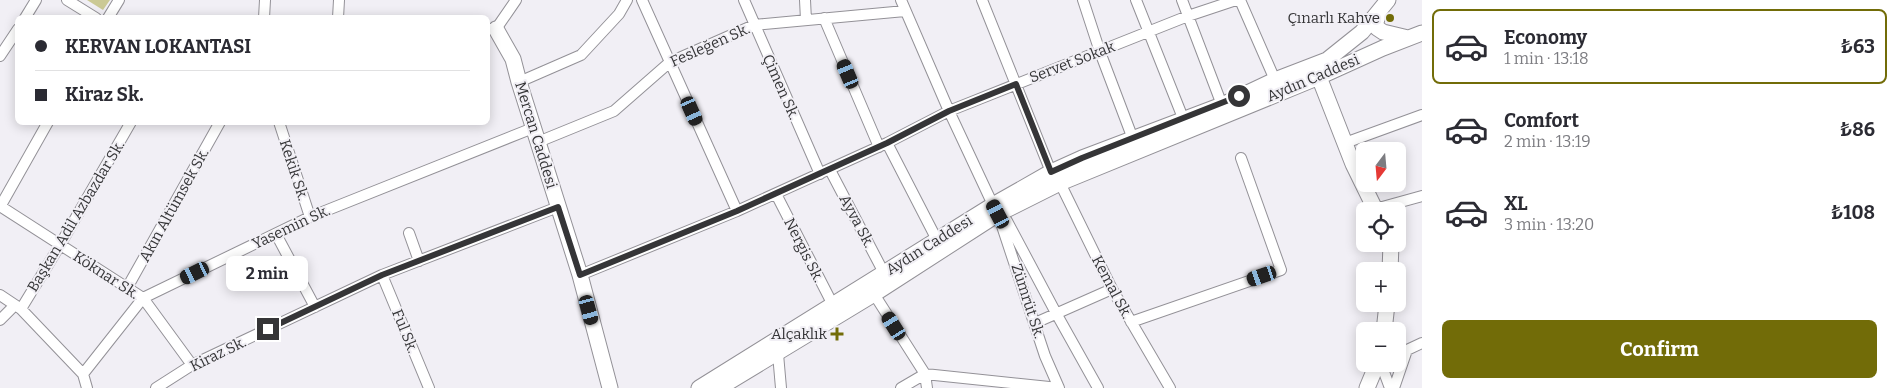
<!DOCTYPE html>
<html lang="en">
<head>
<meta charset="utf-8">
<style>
	:root { --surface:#fff; --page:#f7f7f7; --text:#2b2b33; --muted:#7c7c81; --line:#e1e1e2; --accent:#726c08 }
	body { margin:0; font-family:Bitter,serif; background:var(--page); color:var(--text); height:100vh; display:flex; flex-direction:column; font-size:19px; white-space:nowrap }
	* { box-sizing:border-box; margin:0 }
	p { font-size:16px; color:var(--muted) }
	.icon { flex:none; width:28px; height:28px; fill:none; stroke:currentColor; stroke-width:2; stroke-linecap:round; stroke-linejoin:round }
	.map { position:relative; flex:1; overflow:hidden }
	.drawer { display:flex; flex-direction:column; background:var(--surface); width:475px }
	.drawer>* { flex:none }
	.top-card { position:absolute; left:15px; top:15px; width:475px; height:110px; border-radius:8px; box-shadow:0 2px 12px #0003; display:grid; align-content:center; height:110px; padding:0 20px; background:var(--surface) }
	.needle { width:32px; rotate:196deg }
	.controls { position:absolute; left:1356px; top:142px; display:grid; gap:10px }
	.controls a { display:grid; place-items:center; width:50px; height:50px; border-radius:8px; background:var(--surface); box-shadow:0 2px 12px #0003; font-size:25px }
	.end { position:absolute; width:22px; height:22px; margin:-11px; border:6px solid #353537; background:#fff; box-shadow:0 0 0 2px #fff }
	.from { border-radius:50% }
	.bubble { position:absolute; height:35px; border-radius:8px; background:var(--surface); box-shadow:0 2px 12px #0003; font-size:16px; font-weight:700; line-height:35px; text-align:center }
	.car { position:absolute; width:15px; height:30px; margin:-15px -8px; border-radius:6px; box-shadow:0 0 4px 1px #0007; background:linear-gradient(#222 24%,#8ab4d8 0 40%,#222 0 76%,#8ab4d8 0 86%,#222 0) }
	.top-card b { display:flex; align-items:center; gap:18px; height:48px; font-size:19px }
	.top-card b+b { border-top:1px solid var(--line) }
	.top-card i { width:12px; height:12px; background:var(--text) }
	ul { padding:9px 0 0; list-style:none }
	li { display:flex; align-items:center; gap:15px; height:75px; margin:0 10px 8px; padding:0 10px; border:2px solid transparent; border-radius:8px }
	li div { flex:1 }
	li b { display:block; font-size:19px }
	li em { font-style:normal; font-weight:700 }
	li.selected { border-color:var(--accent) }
	li>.icon { width:45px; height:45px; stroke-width:1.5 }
	.cta { display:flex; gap:10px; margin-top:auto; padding:10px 20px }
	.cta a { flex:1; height:58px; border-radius:8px; background:var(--accent); color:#fff; font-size:20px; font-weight:700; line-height:58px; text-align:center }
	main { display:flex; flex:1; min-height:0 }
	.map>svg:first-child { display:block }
	.green { fill:#cbc995 }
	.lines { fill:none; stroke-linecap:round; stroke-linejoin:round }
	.street-casing { stroke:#939197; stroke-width:12 }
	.secondary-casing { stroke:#939197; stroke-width:17 }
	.street { stroke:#fff; stroke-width:10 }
	.secondary { stroke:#fff; stroke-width:15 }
	.route { stroke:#353537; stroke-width:6 }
	.poi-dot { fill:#726c08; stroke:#f1eff5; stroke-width:2 }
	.labels { text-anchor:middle; stroke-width:4; stroke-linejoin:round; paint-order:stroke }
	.poi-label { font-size:15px; fill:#353537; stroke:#f1eff5; text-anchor:end }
	.street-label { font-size:15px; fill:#353537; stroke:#f1eff5 }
</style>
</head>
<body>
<main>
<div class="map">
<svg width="1422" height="388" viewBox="0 0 1422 388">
	<rect width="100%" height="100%" fill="#f1eff5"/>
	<path class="green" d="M87,0H110L103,10Z"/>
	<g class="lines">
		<defs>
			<path id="street" d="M67,0L96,18
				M642,0L737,211
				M744,0L820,174
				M805,0L806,20
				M901,0L949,111L993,205
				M982,0L1051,172
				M1083,0L1100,52L1133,139
				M1136,0L1183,118
				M1182,0L1222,105
				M1240,0L1275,80
				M25,18L36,0
				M108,18L119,0
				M264,18L265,0
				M338,18L339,0
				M824,18L879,147
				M488,29H496L516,0
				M0,56L18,29
				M519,82L581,55L619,14L627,0
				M279,122L310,217
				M538,142L614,111L670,62L754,25L905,11
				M887,143L937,240
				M1345,143L1422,115
				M830,170L884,273
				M1060,183L1112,289L1170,388
				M776,194L833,305
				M0,206L143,298L192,365
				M0,207L48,122
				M1375,209L1422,196
				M998,214L1007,221L1056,313L1098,388
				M999,217L1045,356L1059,388
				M409,233L419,261
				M276,234L315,307
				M382,275L429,388
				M580,275L737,211L887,143L949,111L1188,16L1236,0
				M127,288L220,122
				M874,294L925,374L927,388
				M0,295L21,309L83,374L87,388
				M21,309L60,245L131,122
				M0,320L15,305
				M1131,322L1281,270L1241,158
				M1035,323L1112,289
				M778,354L781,388
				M1381,364L1390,388
				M83,374L143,298L310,217L533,128
				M156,388L192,365L382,275L558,207
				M901,388L925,374L1059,388
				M1394,388L1407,350L1422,343"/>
			<path id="secondary" d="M1379,13L1376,22L1377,28L1383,32L1408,38
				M496,29L513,59L519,82L580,275L610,388
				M1319,77L1353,164L1376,211
				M1390,271L1391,244
				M1384,331L1387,304
				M699,388L993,205L1051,172L1082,158L1222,105L1275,80L1327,60L1362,32L1388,0
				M719,388L874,294L998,214L1060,183L1319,77L1383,48L1422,33
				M1367,388L1377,364"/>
		</defs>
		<use href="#street" class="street-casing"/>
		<use href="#secondary" class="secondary-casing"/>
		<use href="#street" class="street"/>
		<use href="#secondary" class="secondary"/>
	</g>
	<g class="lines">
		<path class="route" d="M268,329L382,275L558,207L580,275L737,211L887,143L949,111L1016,84L1051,172L1082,158L1239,96"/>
	</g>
	<g class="poi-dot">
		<circle cx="1390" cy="18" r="5"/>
		<path d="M834.5 326.5h5v5h5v5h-5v5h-5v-5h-5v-5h5z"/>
	</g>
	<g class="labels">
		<g class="poi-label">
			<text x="1380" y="23">Çınarlı Kahve</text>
			<text x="827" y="339">Alçaklık</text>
		</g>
		<g class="street-label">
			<text transform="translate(710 45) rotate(-24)" y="5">Fesleğen Sk.</text>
			<text transform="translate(1072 62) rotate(-21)" y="5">Servet Sokak</text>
			<text transform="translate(1313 78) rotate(-23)" y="5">Aydın Caddesi</text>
			<text transform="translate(781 87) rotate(66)" y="5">Çimen Sk.</text>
			<text transform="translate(536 135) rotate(73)" y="5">Mercan Caddesi</text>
			<text transform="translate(294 170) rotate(72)" y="5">Kekik Sk.</text>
			<text transform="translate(174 205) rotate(-61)" y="5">Akın Altümsek Sk.</text>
			<text transform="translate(76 216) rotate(-59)" y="5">Başkan Adil Azbazdar Sk.</text>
			<text transform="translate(857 221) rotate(62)" y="5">Ayva Sk.</text>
			<text transform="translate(291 227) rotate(-25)" y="5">Yasemin Sk.</text>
			<text transform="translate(929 245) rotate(-32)" y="5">Aydın Caddesi</text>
			<text transform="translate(804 250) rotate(63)" y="5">Nergis Sk.</text>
			<text transform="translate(106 275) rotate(33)" y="5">Köknar Sk.</text>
			<text transform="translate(1112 287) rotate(62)" y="5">Kemal Sk.</text>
			<text transform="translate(1028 301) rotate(72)" y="5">Zümrüt Sk.</text>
			<text transform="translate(405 331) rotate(68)" y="5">Ful Sk.</text>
			<text transform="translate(218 354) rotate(-26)" y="5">Kiraz Sk.</text>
		</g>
	</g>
</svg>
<div class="controls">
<a><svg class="needle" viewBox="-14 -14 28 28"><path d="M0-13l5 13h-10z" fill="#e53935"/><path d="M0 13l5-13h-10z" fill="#7c7c81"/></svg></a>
<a><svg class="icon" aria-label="locate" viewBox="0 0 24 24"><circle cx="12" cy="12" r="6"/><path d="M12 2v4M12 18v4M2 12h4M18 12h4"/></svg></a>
<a>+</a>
<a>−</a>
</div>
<i class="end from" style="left:1239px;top:96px"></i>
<i class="end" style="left:268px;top:329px"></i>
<div class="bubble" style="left:226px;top:256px;width:82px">2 min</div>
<i class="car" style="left:848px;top:74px;rotate:337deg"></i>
<i class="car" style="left:692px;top:111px;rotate:156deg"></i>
<i class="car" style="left:998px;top:214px;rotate:332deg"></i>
<i class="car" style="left:195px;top:273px;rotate:244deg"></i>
<i class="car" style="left:1262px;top:276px;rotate:251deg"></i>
<i class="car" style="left:589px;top:310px;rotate:165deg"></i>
<i class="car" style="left:894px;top:326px;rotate:328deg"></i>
<div class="top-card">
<b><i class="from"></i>KERVAN LOKANTASI</b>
<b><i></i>Kiraz Sk.</b>
</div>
</div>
<section class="drawer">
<ul>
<li class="selected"><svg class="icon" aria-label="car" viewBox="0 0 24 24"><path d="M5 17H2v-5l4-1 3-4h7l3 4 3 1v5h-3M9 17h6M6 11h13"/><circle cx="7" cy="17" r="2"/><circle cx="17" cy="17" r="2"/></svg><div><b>Economy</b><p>1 min · 13:18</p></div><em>₺63</em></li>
<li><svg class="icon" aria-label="car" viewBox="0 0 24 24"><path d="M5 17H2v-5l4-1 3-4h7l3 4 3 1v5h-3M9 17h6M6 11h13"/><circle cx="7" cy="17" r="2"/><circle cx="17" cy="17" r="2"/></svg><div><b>Comfort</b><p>2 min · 13:19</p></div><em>₺86</em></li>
<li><svg class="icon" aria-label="car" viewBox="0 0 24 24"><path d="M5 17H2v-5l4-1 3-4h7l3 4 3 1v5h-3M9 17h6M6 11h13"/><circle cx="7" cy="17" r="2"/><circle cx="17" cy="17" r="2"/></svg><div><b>XL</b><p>3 min · 13:20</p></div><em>₺108</em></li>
</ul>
<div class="cta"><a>Confirm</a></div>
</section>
</main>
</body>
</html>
